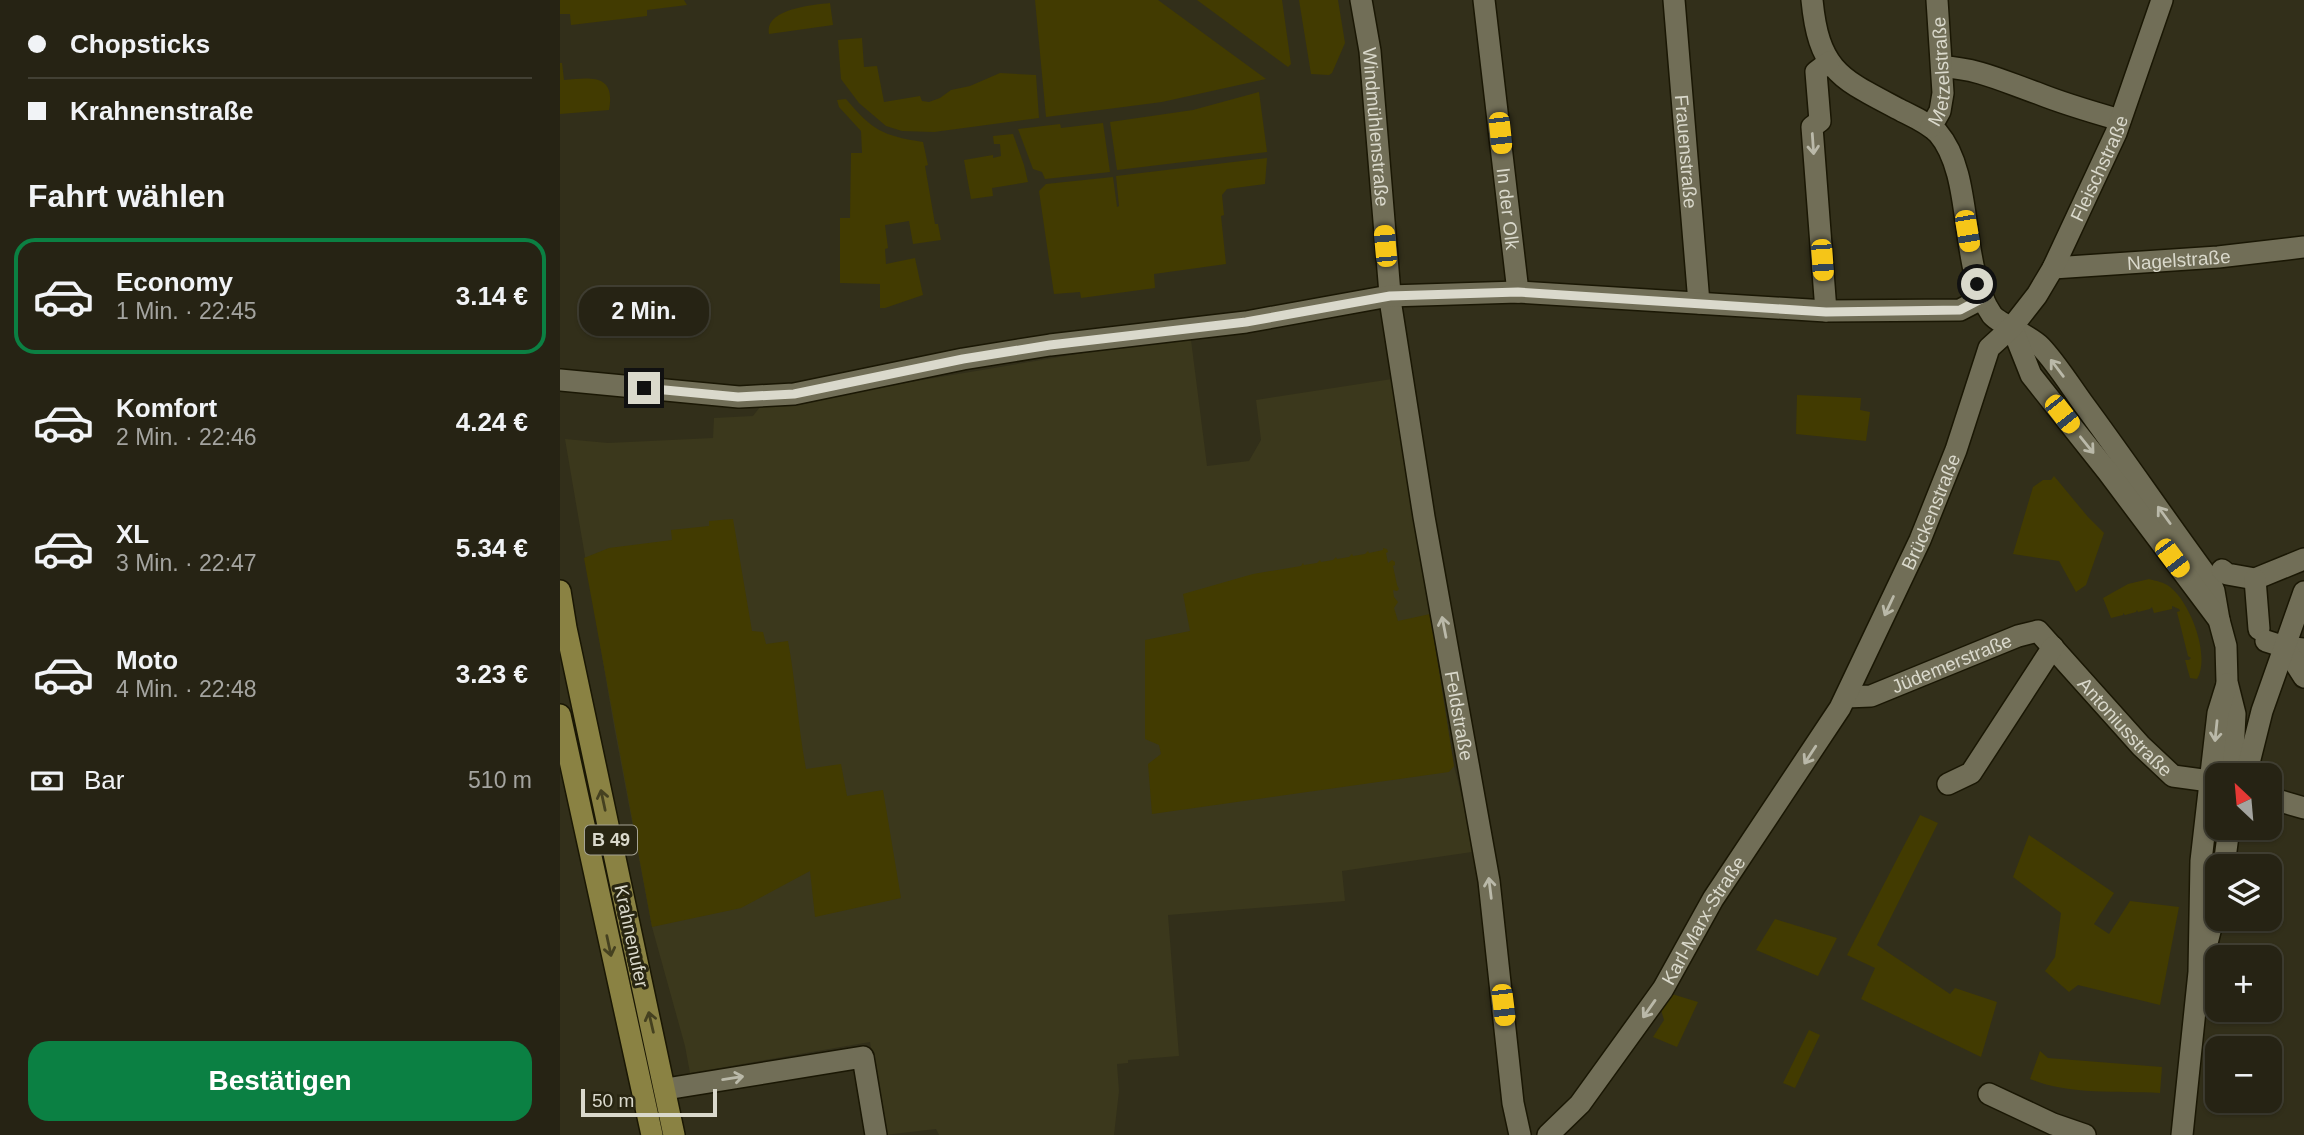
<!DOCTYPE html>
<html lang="de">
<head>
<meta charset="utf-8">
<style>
	:root { --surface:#262314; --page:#322f22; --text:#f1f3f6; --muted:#a4a4a0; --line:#424034; --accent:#0b8043 }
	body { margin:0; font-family:Helvetica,sans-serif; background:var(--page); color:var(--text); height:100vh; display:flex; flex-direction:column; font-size:26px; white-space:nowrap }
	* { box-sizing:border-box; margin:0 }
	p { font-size:23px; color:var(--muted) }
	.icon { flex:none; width:38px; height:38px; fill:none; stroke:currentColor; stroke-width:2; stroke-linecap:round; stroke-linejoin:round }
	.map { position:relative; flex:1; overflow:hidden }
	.side { display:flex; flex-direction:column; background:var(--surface); width:560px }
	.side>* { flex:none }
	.guide { display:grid; align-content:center; height:154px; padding:0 28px; background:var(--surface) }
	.needle { width:46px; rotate:334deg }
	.buttons { position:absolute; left:1645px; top:763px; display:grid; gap:14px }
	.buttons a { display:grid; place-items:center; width:77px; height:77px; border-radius:14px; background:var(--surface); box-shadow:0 2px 5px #0004,0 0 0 2px var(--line); font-size:35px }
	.scale { position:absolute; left:21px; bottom:18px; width:136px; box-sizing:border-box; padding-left:7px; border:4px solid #dad9cc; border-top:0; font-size:19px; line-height:24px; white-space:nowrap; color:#dad9cc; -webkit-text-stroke:5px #282511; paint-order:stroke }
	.end { position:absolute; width:32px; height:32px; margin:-16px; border:9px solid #dad9cc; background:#111; box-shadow:0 0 0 4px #111 }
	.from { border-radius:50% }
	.bubble { position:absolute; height:49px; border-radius:21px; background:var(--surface); box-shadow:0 2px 5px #0004,0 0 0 2px var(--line); font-size:23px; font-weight:600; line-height:49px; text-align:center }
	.car { position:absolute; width:21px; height:42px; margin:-21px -10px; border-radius:9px; box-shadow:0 0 5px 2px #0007; background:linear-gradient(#f5c518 24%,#345 0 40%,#f5c518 0 76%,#345 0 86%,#f5c518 0) }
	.guide b { display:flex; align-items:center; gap:24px; height:66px; font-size:26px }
	.guide b+b { border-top:2px solid var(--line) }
	.guide i { width:18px; height:18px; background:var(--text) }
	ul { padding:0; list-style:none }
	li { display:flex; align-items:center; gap:21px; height:116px; margin:0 14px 10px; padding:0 14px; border:4px solid transparent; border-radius:21px }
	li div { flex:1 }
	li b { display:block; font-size:26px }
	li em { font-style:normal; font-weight:600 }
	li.current { border-color:var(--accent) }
	li>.icon { width:63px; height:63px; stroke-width:1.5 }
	h2 { padding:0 28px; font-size:32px; line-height:84px }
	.pay { display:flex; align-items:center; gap:18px; height:77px; padding:0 28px; font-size:26px }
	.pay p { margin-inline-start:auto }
	.cta { display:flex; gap:14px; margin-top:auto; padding:14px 28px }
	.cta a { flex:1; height:80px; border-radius:21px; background:var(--accent); color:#fff; font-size:28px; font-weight:600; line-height:80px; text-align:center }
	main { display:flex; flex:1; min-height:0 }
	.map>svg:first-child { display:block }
	.built { fill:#3b381c }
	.green { fill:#423b01 }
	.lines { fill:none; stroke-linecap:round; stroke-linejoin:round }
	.minor-casing { stroke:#1a1704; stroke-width:24 }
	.major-casing { stroke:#1a1704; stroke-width:24 }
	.minor { stroke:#716e57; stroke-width:21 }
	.major { stroke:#8a8243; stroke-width:21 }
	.oneway { stroke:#bab9a9 }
	.oneway2 { stroke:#454120 }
	.route { stroke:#dad9cc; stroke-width:9 }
	.labels { text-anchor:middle; stroke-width:6; stroke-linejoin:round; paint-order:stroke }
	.shield { fill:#282511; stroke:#a5a394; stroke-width:2 }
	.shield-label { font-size:18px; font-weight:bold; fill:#dad9cc }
	.street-label { font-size:19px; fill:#dad9cc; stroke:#282511 }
</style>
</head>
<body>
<main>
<section class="side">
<div class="guide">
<b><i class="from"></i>Chopsticks</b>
<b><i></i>Krahnenstraße</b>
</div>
<h2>Fahrt wählen</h2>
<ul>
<li class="current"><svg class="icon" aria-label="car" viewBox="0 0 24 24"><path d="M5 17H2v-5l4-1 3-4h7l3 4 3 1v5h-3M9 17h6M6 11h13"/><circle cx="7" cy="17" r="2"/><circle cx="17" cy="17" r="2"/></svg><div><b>Economy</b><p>1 Min. · 22:45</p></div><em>3.14 €</em></li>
<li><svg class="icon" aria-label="car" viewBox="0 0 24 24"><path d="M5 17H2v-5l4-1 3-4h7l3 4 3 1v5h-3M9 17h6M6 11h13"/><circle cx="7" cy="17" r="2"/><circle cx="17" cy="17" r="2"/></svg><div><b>Komfort</b><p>2 Min. · 22:46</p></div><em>4.24 €</em></li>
<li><svg class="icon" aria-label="car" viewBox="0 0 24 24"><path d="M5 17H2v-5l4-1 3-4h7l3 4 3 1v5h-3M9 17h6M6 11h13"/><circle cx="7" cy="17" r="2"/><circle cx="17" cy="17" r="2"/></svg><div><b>XL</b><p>3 Min. · 22:47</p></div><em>5.34 €</em></li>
<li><svg class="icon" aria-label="car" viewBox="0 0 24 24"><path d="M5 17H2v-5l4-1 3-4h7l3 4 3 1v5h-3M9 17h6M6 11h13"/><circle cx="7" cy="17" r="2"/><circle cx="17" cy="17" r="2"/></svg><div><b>Moto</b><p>4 Min. · 22:48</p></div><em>3.23 €</em></li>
</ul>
<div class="pay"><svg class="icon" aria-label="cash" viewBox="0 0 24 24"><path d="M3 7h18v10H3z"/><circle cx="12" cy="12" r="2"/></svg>Bar<p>510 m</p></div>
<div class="cta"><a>Bestätigen</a></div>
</section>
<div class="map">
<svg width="1744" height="1135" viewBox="0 0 1744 1135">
	<rect width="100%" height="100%" fill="#322f1a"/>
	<path class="built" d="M631,340L647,466L689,461L701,440L696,400L832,379L894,766L904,805L912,852L782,871L785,901L608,915L619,1056L568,1060V1063L557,1064L559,1091L554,1135H379L376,1129L325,1135L310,1042L130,1073L125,1046L92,927L54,726L5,439L48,443L153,438L154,418L193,416L200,407L547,349Z"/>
	<path class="green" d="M0,0H124L127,5L87,10V16L11,25L10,14H0Z
		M475,0H598L706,79L602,102L486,117Z
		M637,0H722L731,64L728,67Z
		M739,0H778L785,43L772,73L769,75L751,74Z
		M270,3L273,25L209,34C204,9 252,5 270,3Z
		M302,38L304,67L317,66L324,102L360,96L362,101L369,102L380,98L391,90L410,86L440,73L476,75L479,118L374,132L342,131L326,126L299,103L281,79L278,40Z
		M0,63H2L4,80C30,78 56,73 49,110L0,114Z
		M699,92L707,152L557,170L550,122L633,110Z
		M286,99C312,130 323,136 363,142L368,165L365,166L375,224H378L381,240L353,244L349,221L325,225L328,248L325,249L326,264L355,258L363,295L325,308H320V284L280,283V218H290L291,153H302L301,131L279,107L277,100Z
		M543,123L550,172L485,179L482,172L473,169L458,129L500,124L501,128Z
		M453,134L464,165L468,182L432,188L433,196L411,199L404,160L433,155V158L441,156L440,144H434L433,136Z
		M707,158L705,184L667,189L662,195L664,215L661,216L666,264L594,274L595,288L521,298L520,292L494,294L479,191L486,184L553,177L557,207L559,206L556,176Z
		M1237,395L1301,398L1300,410L1310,412L1306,441L1236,434Z
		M1494,476L1528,517L1544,533L1526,585L1516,592L1499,561L1453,554L1473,487L1483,480H1491Z
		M173,519L192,631L203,632L206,644L228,641C236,684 238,727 246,769L281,764L287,796L323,790L341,898L255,917L250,871L181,908L92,927L24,558L49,548L112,540L111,530L149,526V521Z
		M823,548L827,549L828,552L826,553L828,563L832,560L835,562V565L833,566L837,585L839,589L837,591L833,590L834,597L838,602L834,608L838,621L870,614L894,766L889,772L592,814L588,764L601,754L599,745L585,739V640L630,631L623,594L693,574L741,566L743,563L744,565L757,563L760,560L761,562L773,560L776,557L777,559L789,557L792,554L793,556L805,554L808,551L809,553L823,550Z
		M1589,579C1596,581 1604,582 1610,587C1630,602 1651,656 1637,679L1630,678L1625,660H1629L1631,658L1628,656L1617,612L1620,611L1619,609L1612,606V609L1594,613L1592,607L1590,609L1578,612L1577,610L1576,612L1565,615L1563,613V615L1551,618L1543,598L1568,584Z
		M1360,815L1378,823L1317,945L1390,994L1395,988L1437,1002L1421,1057L1301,999L1315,968L1287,955Z
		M1469,835L1554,893L1534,924L1549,934L1570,901L1619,907L1600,1005L1518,985L1509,992L1485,971L1495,957L1501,913L1453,877Z
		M1215,919L1277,938L1258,976L1196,950Z
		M1112,994L1138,1002L1117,1047L1093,1037L1104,1020L1101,1010Z
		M1249,1030L1260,1035L1235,1088L1223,1083Z
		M1480,1051L1488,1058L1602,1067L1600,1093C1559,1091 1506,1095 1470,1079Z"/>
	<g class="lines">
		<defs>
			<g id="minor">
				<path id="s1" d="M801,0L810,51L831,306L864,517L929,881L953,1103L960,1135"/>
				<path id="s2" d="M924,0L958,292"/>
				<path id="s3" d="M1114,0L1139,303"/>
				<path d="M1252,0C1259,73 1282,79 1342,111C1354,117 1368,123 1378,133C1415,176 1398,266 1432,315C1439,324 1470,335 1481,347C1497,364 1511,387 1525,406C1567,463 1607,522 1649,579L1654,591L1659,620"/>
				<path d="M1383,67C1417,68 1445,82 1477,93C1504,104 1532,112 1560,120"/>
				<path id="s4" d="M1371,127L1380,111L1383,93L1377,0"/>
				<path id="s5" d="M1493,268L1658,257L1744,247"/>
				<path d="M1266,311L1252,127L1260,121L1256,72L1269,62"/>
				<path d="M1452,327L1471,375L1548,472L1659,620L1666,646L1667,682L1675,714L1672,775"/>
				<path d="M0,380L179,397L234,394L403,359L490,345L686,322L829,296L958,292L1266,311L1400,310L1423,298"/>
				<path d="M1662,570L1667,574L1695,579L1744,559"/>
				<path d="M1695,579L1699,629"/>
				<path d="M1706,641L1725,647L1744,649"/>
				<path d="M1725,647L1744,677"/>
				<path id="s6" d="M1286,697L1311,696L1458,636L1478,631L1581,746L1613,776L1657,782"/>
				<path d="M1686,775L1702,711L1744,592"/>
				<path d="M1388,784L1411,773L1493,647"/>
				<path d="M1710,798L1744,808"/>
				<path d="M1664,866L1669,828"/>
				<path d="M1647,943L1657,904"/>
				<path d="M106,1089L303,1057L316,1135"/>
				<path d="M1429,1094L1493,1124L1525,1135"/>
				<path id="s7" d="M988,1135L1020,1104L1103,989L1153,899L1280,708L1360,540L1396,450L1429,348L1452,327L1477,295L1493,268L1556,133L1602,0"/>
				<path d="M1622,1135L1639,972L1641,861L1658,713L1667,684"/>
			</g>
			<path id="major" d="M0,591L6,628L114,1135
				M0,715L92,1135"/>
		</defs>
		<use href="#minor" class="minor-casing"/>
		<use href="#major" class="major-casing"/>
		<use href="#minor" class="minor"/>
		<use href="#major" class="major"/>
	</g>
	<defs><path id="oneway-shaft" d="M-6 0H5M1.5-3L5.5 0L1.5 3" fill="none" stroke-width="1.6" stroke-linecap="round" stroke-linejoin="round" transform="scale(1.75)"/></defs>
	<g class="oneway">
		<use href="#oneway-shaft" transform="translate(1253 144) rotate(86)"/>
		<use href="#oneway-shaft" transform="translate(1497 368) rotate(-127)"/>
		<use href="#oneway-shaft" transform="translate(1527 445) rotate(51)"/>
		<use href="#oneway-shaft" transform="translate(1604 515) rotate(-126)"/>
		<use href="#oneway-shaft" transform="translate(1329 606) rotate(115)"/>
		<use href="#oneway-shaft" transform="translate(884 627) rotate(-101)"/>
		<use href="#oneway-shaft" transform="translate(1656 731) rotate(96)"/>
		<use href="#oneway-shaft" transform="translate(1250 755) rotate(123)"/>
		<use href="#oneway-shaft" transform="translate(930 888) rotate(-97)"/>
		<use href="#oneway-shaft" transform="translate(1089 1009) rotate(125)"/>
		<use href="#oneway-shaft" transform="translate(173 1078) rotate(-9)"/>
	</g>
	<g class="oneway2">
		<use href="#oneway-shaft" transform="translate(43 800) rotate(-102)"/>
		<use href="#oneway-shaft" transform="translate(49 946) rotate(78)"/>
		<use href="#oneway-shaft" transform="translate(91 1022) rotate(-103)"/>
	</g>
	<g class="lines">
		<path class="route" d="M84,388L178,397L234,394L403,359L490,345L686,322L830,296L958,292L1266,312L1400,310L1423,298L1417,284"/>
	</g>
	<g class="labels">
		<rect class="shield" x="25" y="825.5" width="52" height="29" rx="5"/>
		<g class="shield-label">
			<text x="51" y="846">B 49</text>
		</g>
		<g class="street-label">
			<text dy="7" stroke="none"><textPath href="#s4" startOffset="58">Metzelstraße</textPath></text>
			<text dy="7" stroke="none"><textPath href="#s1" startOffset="128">Windmühlenstraße</textPath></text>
			<text dy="7" stroke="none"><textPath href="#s3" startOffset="152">Frauenstraße</textPath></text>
			<text dy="7" stroke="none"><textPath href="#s7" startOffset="1122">Fleischstraße</textPath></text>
			<text dy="7" stroke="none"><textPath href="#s2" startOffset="210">In der Olk</textPath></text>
			<text dy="7" stroke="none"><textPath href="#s5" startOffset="126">Nagelstraße</textPath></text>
			<text dy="7" stroke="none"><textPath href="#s7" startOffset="735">Brückenstraße</textPath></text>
			<text dy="7" stroke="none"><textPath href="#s6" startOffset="112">Jüdemerstraße</textPath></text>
			<text dy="7" stroke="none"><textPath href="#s1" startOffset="723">Feldstraße</textPath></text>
			<text dy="7" stroke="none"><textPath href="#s6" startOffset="334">Antoniusstraße</textPath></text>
			<text dy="7" stroke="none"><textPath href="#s7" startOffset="266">Karl-Marx-Straße</textPath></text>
			<text transform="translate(72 936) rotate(78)" y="7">Krahnenufer</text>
		</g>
	</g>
</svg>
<div class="buttons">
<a><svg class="needle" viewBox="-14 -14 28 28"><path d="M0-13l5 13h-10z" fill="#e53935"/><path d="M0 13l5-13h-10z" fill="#a4a4a0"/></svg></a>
<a><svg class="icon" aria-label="layers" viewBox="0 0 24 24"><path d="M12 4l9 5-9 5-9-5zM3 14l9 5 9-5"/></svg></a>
<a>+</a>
<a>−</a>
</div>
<div class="scale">50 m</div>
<i class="end from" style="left:1417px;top:284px"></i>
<i class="end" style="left:84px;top:388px"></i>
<div class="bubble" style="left:19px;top:287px;width:130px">2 Min.</div>
<i class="car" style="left:940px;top:133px;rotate:174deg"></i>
<i class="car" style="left:1407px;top:231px;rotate:170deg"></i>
<i class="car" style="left:825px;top:246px;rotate:355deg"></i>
<i class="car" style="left:1262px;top:260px;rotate:176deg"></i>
<i class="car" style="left:1502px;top:414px;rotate:142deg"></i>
<i class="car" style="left:1612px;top:558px;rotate:143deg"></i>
<i class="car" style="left:943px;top:1005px;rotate:173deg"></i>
</div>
</main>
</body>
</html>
